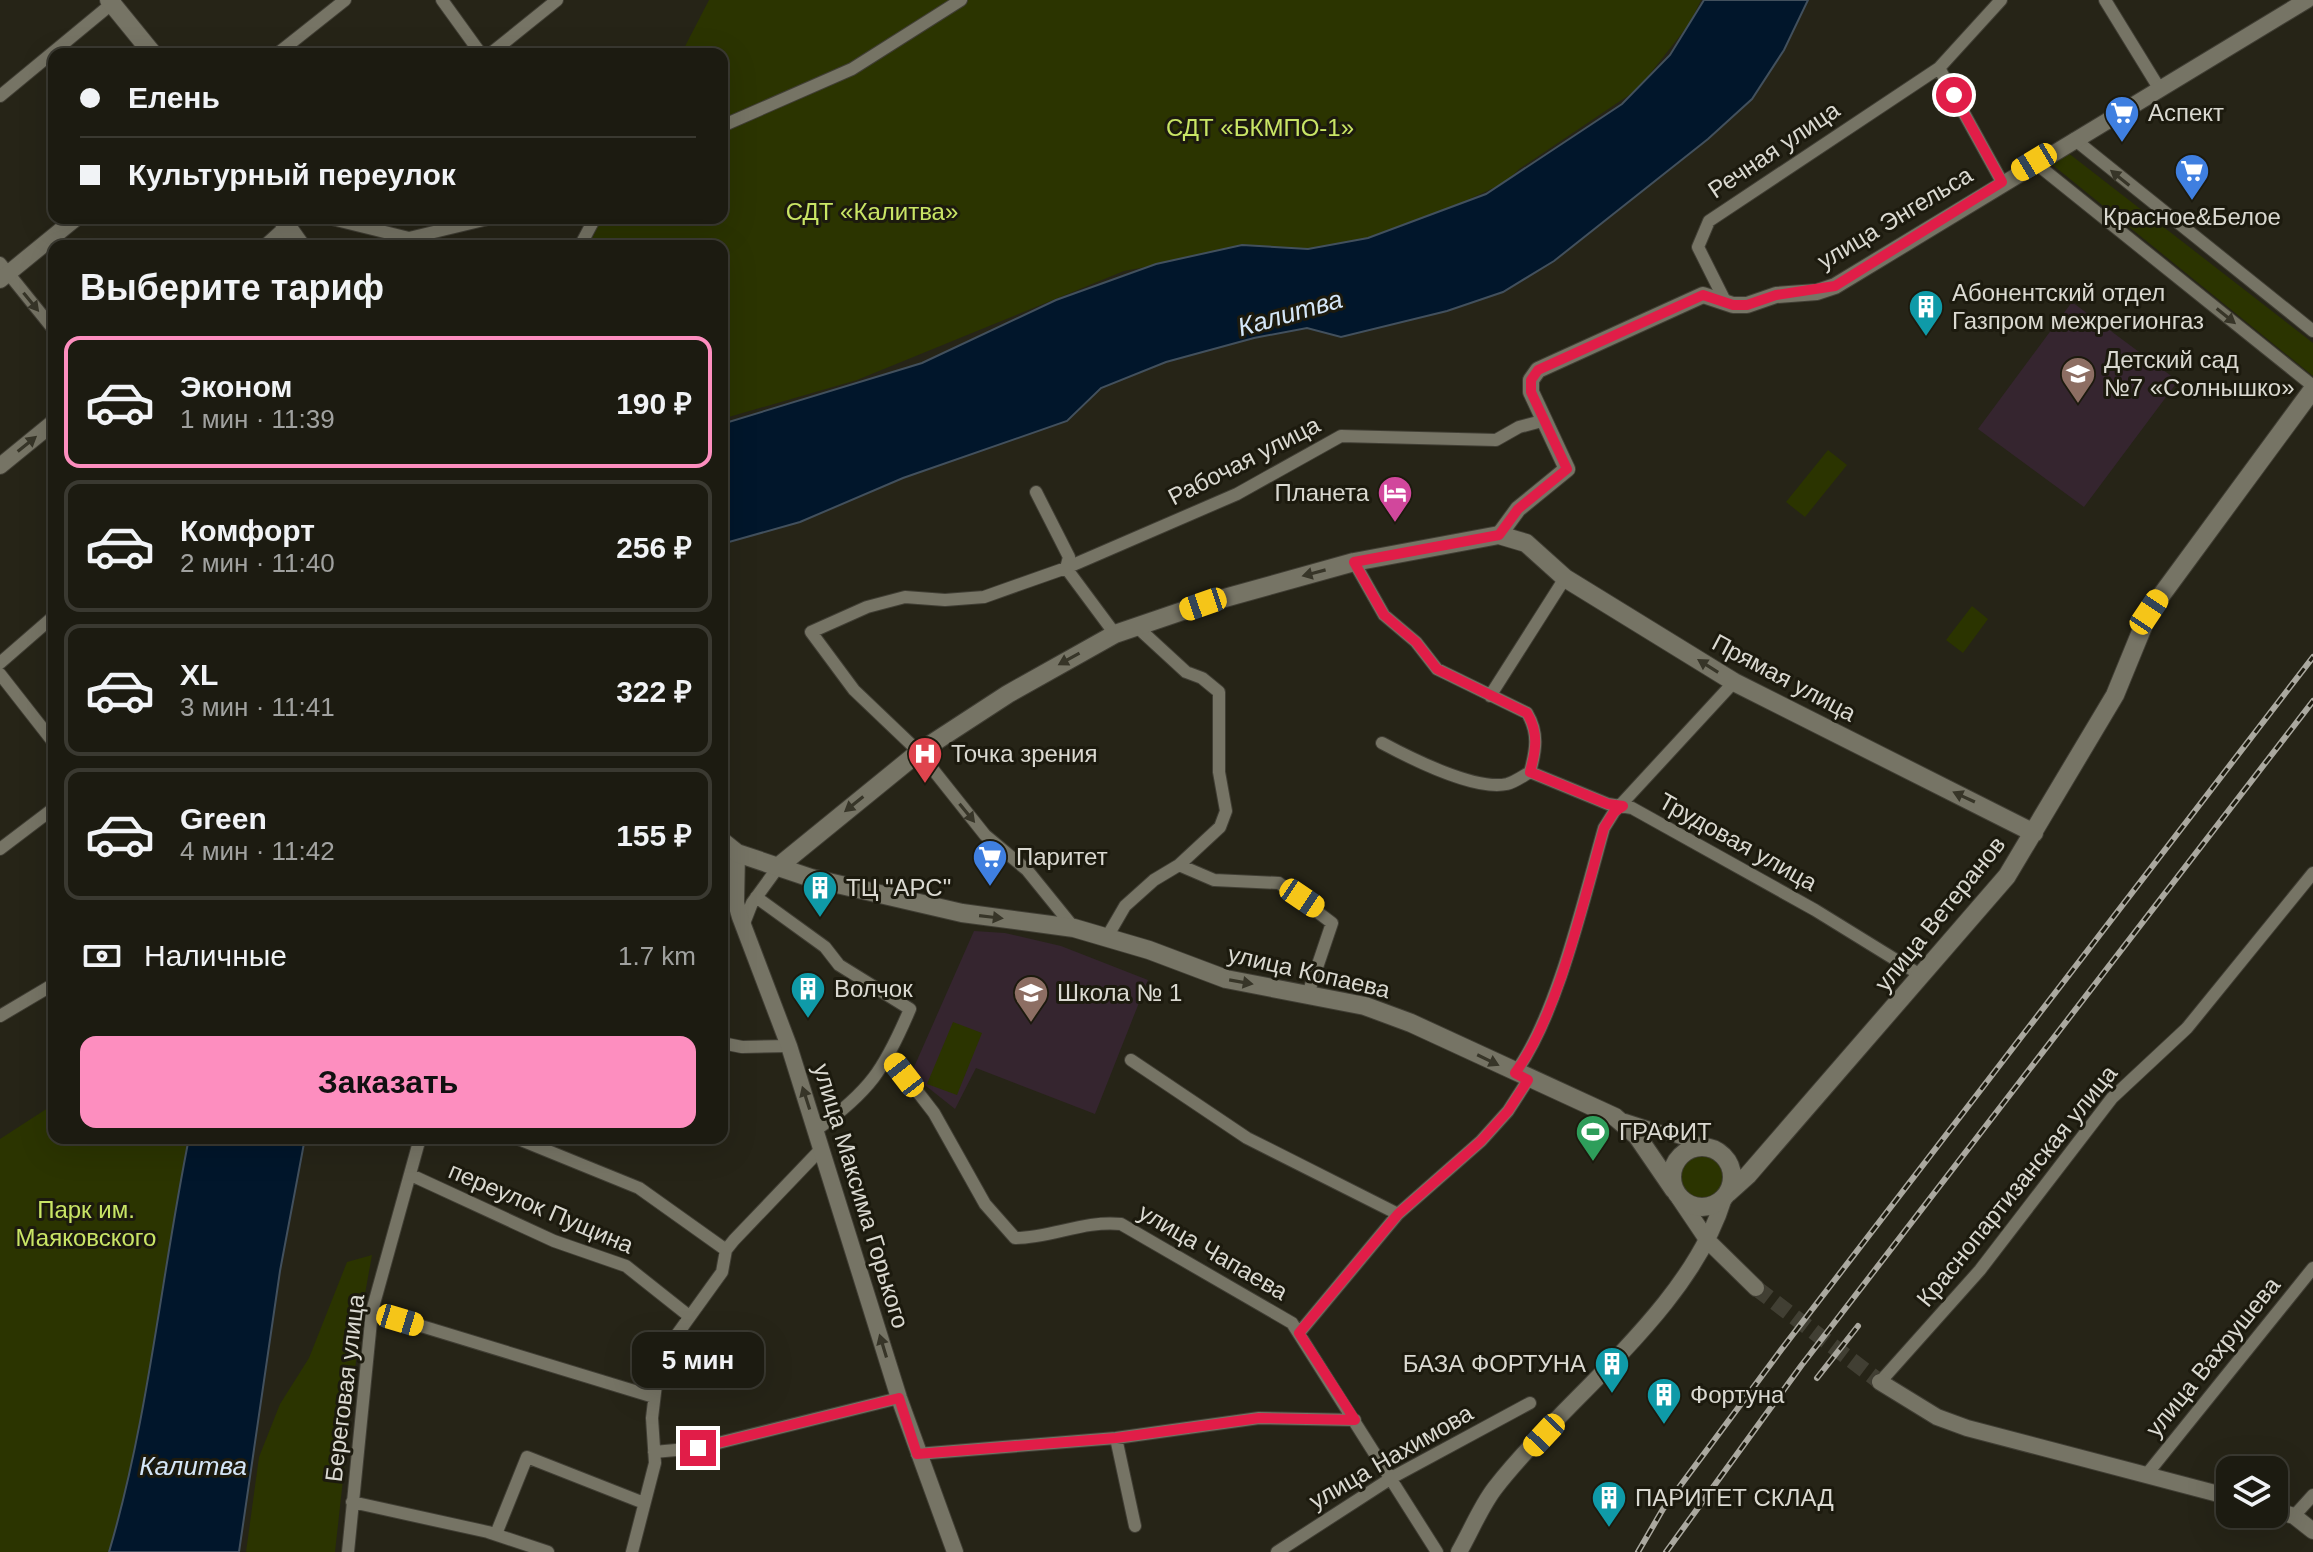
<!DOCTYPE html>
<html lang="ru">
<head>
<meta charset="utf-8">
<style>
	:root { --surface:#1c1b11; --page:#29281f; --text:#f1f3f6; --muted:#a0a19f; --line:#3a3931; --accent:#fd8ebf }
	body { margin:0; font-family:Helvetica,sans-serif; background:var(--page); color:var(--text); height:100vh; display:flex; flex-direction:column; font-size:30px; white-space:nowrap }
	* { box-sizing:border-box; margin:0 }
	p { font-size:26px; color:var(--muted) }
	.icon { flex:none; width:44px; height:44px; fill:none; stroke:currentColor; stroke-width:2; stroke-linecap:round; stroke-linejoin:round }
	.map { position:relative; flex:1; overflow:hidden }
	.panel { position:absolute; left:48px; top:240px; width:680px; height:904px; display:flex; flex-direction:column; background:var(--surface); border-radius:16px; box-shadow:0 8px 32px #0002,0 0 0 2px var(--line) }
	.panel>* { flex:none }
	.banner { position:absolute; left:48px; top:48px; width:680px; height:176px; border-radius:16px; box-shadow:0 8px 32px #0002,0 0 0 2px var(--line); display:grid; align-content:center; height:176px; padding:0 32px; background:var(--surface) }
	.tools { position:absolute; left:2216px; top:1456px; display:grid; gap:16px }
	.tools a { display:grid; place-items:center; width:72px; height:72px; border-radius:16px; background:var(--surface); box-shadow:0 8px 32px #0002,0 0 0 2px var(--line); font-size:40px }
	.end { position:absolute; width:36px; height:36px; margin:-18px; border:10px solid #e11d48; background:#fff; box-shadow:0 0 0 4px #fff }
	.from { border-radius:50% }
	.bubble { position:absolute; height:56px; border-radius:16px; background:var(--surface); box-shadow:0 8px 32px #0002,0 0 0 2px var(--line); font-size:26px; font-weight:800; line-height:56px; text-align:center }
	.car { position:absolute; width:24px; height:48px; margin:-24px -12px; border-radius:10px; box-shadow:0 0 6px 2px #0007; background:linear-gradient(#f5c518 24%,#345 0 40%,#f5c518 0 76%,#345 0 86%,#f5c518 0) }
	.banner b { display:flex; align-items:center; gap:28px; height:76px; font-size:30px }
	.banner b+b { border-top:2px solid var(--line) }
	.banner i { width:20px; height:20px; background:var(--text) }
	ul { padding:0; list-style:none }
	li { display:flex; align-items:center; gap:24px; height:132px; margin:0 16px 12px; padding:0 16px; border:4px solid var(--line); border-radius:16px }
	li div { flex:1 }
	li b { display:block; font-size:30px }
	li em { font-style:normal; font-weight:800 }
	li.selected { border-color:var(--accent) }
	li>.icon { width:72px; height:72px; stroke-width:1.5 }
	h2 { padding:0 32px; font-size:36px; line-height:96px }
	.pay { display:flex; align-items:center; gap:20px; height:88px; padding:0 32px; font-size:30px }
	.pay p { margin-inline-start:auto }
	.action { display:flex; gap:16px; margin-top:auto; padding:16px 32px }
	.action a { flex:1; height:92px; border-radius:16px; background:var(--accent); color:#111; font-size:32px; font-weight:800; line-height:92px; text-align:center }
	.map>svg:first-child { display:block }
	.education { fill:#35252f }
	.green { fill:#2b3400 }
	.water { fill:#01162b; stroke:#42505d; stroke-width:2 }
	.lines { fill:none; stroke-linecap:round; stroke-linejoin:round }
	.tertiary-tunnel { stroke:#413f33; stroke-width:16; stroke-dasharray:16 8; stroke-linecap:butt }
	.minor-casing { stroke:#403e34; stroke-width:14 }
	.tertiary-casing { stroke:#403e34; stroke-width:18 }
	.secondary-casing { stroke:#403e34; stroke-width:20 }
	.minor { stroke:#767465; stroke-width:12 }
	.tertiary { stroke:#767465; stroke-width:16 }
	.secondary { stroke:#767465; stroke-width:18 }
	.rail-casing { stroke:#aaa89f; stroke-width:6 }
	.rail { stroke:#1c1a0e; stroke-width:3; stroke-dasharray:9; stroke-linecap:butt }
	.oneway { fill:#373528 }
	.route { stroke:#e11d48; stroke-width:10 }
	.labels { text-anchor:middle; stroke-width:6; stroke-linejoin:round; paint-order:stroke }
	.poi-label { font-size:24px; fill:#dad9d1; stroke:#1c1a0e; text-anchor:start }
	.park-label { font-size:24px; fill:#c9e565; stroke:#1c1a0e }
	.street-label { font-size:24px; fill:#dad9d1; stroke:#1c1a0e }
	.water-label { font-size:26px; font-style:italic; fill:#d4e6f8; stroke:#1c1a0e }
</style>
</head>
<body>
<div class="map">
<svg width="2313" height="1552" viewBox="0 0 2313 1552">
	<rect width="100%" height="100%" fill="#262417"/>
	<path class="education" d="M2072,302L2178,381L2084,507L1978,429Z
		M974,931L1005,933L1061,946L1148,980L1095,1114L976,1068L955,1109L911,1074Z"/>
	<path class="green" d="M709,0H1701L1690,23L1638,89L1519,169L1506,182L1437,214L1347,245L1274,256L1188,259L1124,271L857,380L722,419V246H580L595,218H722V54H681Z
		M2067,152L2313,343V376L2049,162Z
		M1828,450L1847,465L1805,517L1786,502Z
		M1972,606L1988,619L1963,653L1946,640Z
		M953,1022L982,1033L957,1095L927,1084Z
		M54,1104V1138L188,1141C164,1278 149,1418 109,1552H0V1139Z
		M1678 1177a24 24 0 1 1 48 0a24 24 0 1 1-48 0Z
		M372,1255L361,1316L335,1552H246L259,1457L280,1404L309,1358L347,1262Z"/>
	<path class="water" d="M1704,0H1808L1784,50L1752,99L1708,139L1554,261L1503,292L1447,311L1341,337L1307,328L1254,338L1166,362L1101,388L1067,421L903,478L800,522L722,544V424L922,363L1056,300L1156,264L1242,245L1308,249L1368,238L1486,194L1622,104L1670,55Z
		M189,1138H305L280,1271L239,1552H109C149,1417 161,1276 189,1138Z"/>
	<g class="lines">
		<path class="tertiary-tunnel" d="M1756,1288L1880,1382"/>
		<defs>
			<path id="minor" d="M442,0L481,54
				M2105,0L2159,88
				M277,54L345,0
				M490,54L557,0
				M1939,68L2002,182
				M0,96L115,1
				M722,126L852,69L961,0
				M2074,139L2313,331
				M2034,162L2313,386
				M328,218L409,238L492,218
				M580,246L595,218
				M0,263L54,330
				M1725,301L1698,247L1709,221L1939,68L2001,0
				M1036,492L1069,557L1066,568L1115,634
				M1354,562L1384,615L1416,642L1437,669L1527,713C1539,733 1536,750 1530,772
				M0,663L54,616
				M0,674L54,743
				M1490,696L1565,578
				M1382,743C1410,758 1475,791 1507,784C1515,782 1523,776 1530,772
				M1530,772L1608,804L1632,808L1815,910L1922,976
				M0,849L54,808
				M1179,865L1214,880L1279,883L1332,923L1308,994
				M756,897L825,947L839,965L910,1009C884,1070 870,1091 816,1130
				M743,926L752,903L779,866
				M1074,928L1027,870L985,835L919,752L854,690L811,632L867,607L905,597L945,600L984,597L1066,568L1237,494L1341,436L1496,440L1519,427L1542,421
				M1107,937L1125,906L1154,880L1179,865L1220,827L1226,811L1219,772V692L1202,678L1186,672L1136,626
				M0,1016L54,984
				M722,1043L742,1047L789,1046
				M890,1056L934,1113L985,1204L1015,1238C1051,1238 1084,1220 1121,1224L1292,1323L1437,1552
				M1131,1060L1247,1138L1398,1214
				M1515,1073C1557,1016 1584,898 1604,828L1614,812L1734,682
				M1625,1120L1709,1147
				M516,1138L639,1188L726,1250
				M411,1175L554,1241L626,1266L689,1316
				M372,1311L654,1397
				M1299,1333L1398,1214L1481,1141L1508,1111L1528,1080
				M1880,1382L1980,1270L2112,1098L2187,1028L2313,873
				M1116,1438L1135,1526
				M654,1452L698,1448L899,1398
				M917,1454L1116,1438L1259,1418L1355,1420
				M2147,1474L2313,1268
				M352,1502L488,1532L548,1552
				M2294,1516L2313,1495
				M496,1534L527,1457L644,1503
				M348,1552L372,1311L420,1138
				M632,1552L655,1463L652,1418L657,1376L673,1340L722,1272L726,1250L734,1240L822,1148
				M1277,1552L1393,1477L1530,1403"/>
			<path id="tertiary" d="M267,246L288,227
				M0,280L76,218
				M0,466L54,422
				M1499,535L1518,509L1567,469L1531,392V380L1538,370L1703,295L1733,305H1747L1776,295L1817,292L1835,286L2307,0
				M737,853L736,903L740,917L789,1046L899,1398L955,1552
				M1679,1198L1708,1241L1756,1288
				M1880,1382L1937,1417L1967,1428L2230,1497
				M2274,1510L2294,1516L2313,1531
				M1459,1552C1471,1531 1481,1506 1495,1488C1566,1397 1690,1310 1724,1198"/>
			<path id="secondary" d="M109,0L153,54
				M281,218L301,246
				M722,841L737,853L811,878L962,913L1074,928L1149,950L1226,979L1365,1006L1411,1023L1615,1117L1637,1136L1674,1190
				M779,866L919,752L1008,694L1115,634L1203,604L1354,562L1499,535L1526,543L1565,578L1734,682L2034,833
				M1672 1177a30 30 0 1 1 60 0a30 30 0 1 1-60 0Z
				M1728,1193L1748,1175L2007,876L2115,695L2149,612L2313,389"/>
		</defs>
		<use href="#minor" class="minor-casing"/>
		<use href="#tertiary" class="tertiary-casing"/>
		<use href="#secondary" class="secondary-casing"/>
		<use href="#minor" class="minor"/>
		<use href="#tertiary" class="tertiary"/>
		<use href="#secondary" class="secondary"/>
		<defs>
			<path id="rail" d="M1817,1378L1858,1326
				M1638,1552L1663,1509L1781,1350L2313,657
				M1666,1552L1801,1366L2313,701"/>
		</defs>
		<use href="#rail" class="rail-casing"/>
		<use href="#rail" class="rail"/>
	</g>
	<defs><path id="oneway-solid" d="M-6-.8H1V-3.2L6.5 0L1 3.2V.8H-6Z" transform="scale(2)"/></defs>
	<g class="oneway">
		<use href="#oneway-solid" transform="translate(2120 178) rotate(-141)"/>
		<use href="#oneway-solid" transform="translate(31 302) rotate(51)"/>
		<use href="#oneway-solid" transform="translate(2226 316) rotate(39)"/>
		<use href="#oneway-solid" transform="translate(27 444) rotate(-39)"/>
		<use href="#oneway-solid" transform="translate(1314 573) rotate(165)"/>
		<use href="#oneway-solid" transform="translate(1069 659) rotate(151)"/>
		<use href="#oneway-solid" transform="translate(1708 666) rotate(-148)"/>
		<use href="#oneway-solid" transform="translate(1964 797) rotate(-155)"/>
		<use href="#oneway-solid" transform="translate(854 804) rotate(141)"/>
		<use href="#oneway-solid" transform="translate(967 813) rotate(51)"/>
		<use href="#oneway-solid" transform="translate(991 917) rotate(7)"/>
		<use href="#oneway-solid" transform="translate(1241 982) rotate(10)"/>
		<use href="#oneway-solid" transform="translate(1488 1060) rotate(26)"/>
		<use href="#oneway-solid" transform="translate(806 1098) rotate(-108)"/>
		<use href="#oneway-solid" transform="translate(883 1346) rotate(-107)"/>
	</g>
	<g class="lines">
		<path class="route" d="M698,1448L899,1398L917,1454L1116,1438L1259,1418L1355,1420L1299,1333L1398,1214L1481,1141L1508,1111L1528,1080L1515,1073C1558,1016 1584,899 1604,828L1614,812L1623,806L1608,804L1530,772C1536,750 1539,733 1527,713L1437,669L1416,642L1384,615L1354,562L1499,535L1518,509L1567,469L1531,392V380L1538,370L1703,295L1733,305H1747L1776,295L1835,286L2002,182L1954,95"/>
	</g>
	<defs>
		<symbol id="supermarket-pin" viewBox="-11 -11 22 30"><path d="M0 17L-7.5 6A9.5 9.5 0 1 1 7.5 6Z" fill="#3f7fe0" stroke="#1c1a0e"/><path d="M-6-5.5h2.5l.6 2H6L4.5 2H-2.5L-4.4-4H-6ZM-1.5 3.2a1.3 1.3 0 1 0 .1 0ZM3 3.2a1.3 1.3 0 1 0 .1 0Z" fill="#fff"/></symbol>
		<symbol id="building-pin" viewBox="-11 -11 22 30"><path d="M0 17L-7.5 6A9.5 9.5 0 1 1 7.5 6Z" fill="#0f9aa8" stroke="#1c1a0e"/><path d="M-4-6H4V6H1V3H-1V6H-4ZM-2.5-4.3h1.7v1.8h-1.7ZM.8-4.3h1.7v1.8H.8ZM-2.5-1h1.7V.8h-1.7ZM.8-1h1.7V.8H.8Z" fill="#fff"/></symbol>
		<symbol id="school-pin" viewBox="-11 -11 22 30"><path d="M0 17L-7.5 6A9.5 9.5 0 1 1 7.5 6Z" fill="#8d6e63" stroke="#1c1a0e"/><path d="M0-5L7-2L0 1L-7-2ZM-4 1L0 2.5L4 1V4Q0 6-4 4Z" fill="#fff"/></symbol>
		<symbol id="hotel-pin" viewBox="-11 -11 22 30"><path d="M0 17L-7.5 6A9.5 9.5 0 1 1 7.5 6Z" fill="#d1479c" stroke="#1c1a0e"/><path d="M-6-4.5h1.5V1H6V5H4.5V3h-9V5H-6ZM-4 0a1.8 1.8 0 1 1 3.6 0ZM.5 0V-2.5h3Q6-2.5 6 0Z" fill="#fff"/></symbol>
		<symbol id="hospital-pin" viewBox="-11 -11 22 30"><path d="M0 17L-7.5 6A9.5 9.5 0 1 1 7.5 6Z" fill="#e0444e" stroke="#1c1a0e"/><path d="M-5-5h3v3.5h4V-5h3V5h-3V1.5h-4V5h-3Z" fill="#fff"/></symbol>
		<symbol id="stadium-pin" viewBox="-11 -11 22 30"><path d="M0 17L-7.5 6A9.5 9.5 0 1 1 7.5 6Z" fill="#2e9e5b" stroke="#1c1a0e"/><path d="M0-5a6.5 5 0 1 0 0 10a6.5 5 0 1 0 0-10ZM-3.5-1.8h7v3.6h-7Z" fill="#fff"/></symbol>
	</defs>
	<g fill-rule="evenodd">
		<use href="#supermarket-pin" x="2102" y="93" width="40" height="54"/>
		<use href="#supermarket-pin" x="2172" y="151" width="40" height="54"/>
		<use href="#building-pin" x="1906" y="287" width="40" height="54"/>
		<use href="#school-pin" x="2058" y="354" width="40" height="54"/>
		<use href="#hotel-pin" x="1375" y="473" width="40" height="54"/>
		<use href="#hospital-pin" x="905" y="734" width="40" height="54"/>
		<use href="#supermarket-pin" x="970" y="837" width="40" height="54"/>
		<use href="#building-pin" x="800" y="868" width="40" height="54"/>
		<use href="#building-pin" x="788" y="969" width="40" height="54"/>
		<use href="#school-pin" x="1011" y="973" width="40" height="54"/>
		<use href="#stadium-pin" x="1573" y="1112" width="40" height="54"/>
		<use href="#building-pin" x="1592" y="1344" width="40" height="54"/>
		<use href="#building-pin" x="1644" y="1375" width="40" height="54"/>
		<use href="#building-pin" x="1589" y="1478" width="40" height="54"/>
	</g>
	<g class="labels">
		<g class="poi-label">
			<text x="2148" y="121">Аспект</text>
			<text x="2192" y="225" text-anchor="middle">Красное&amp;Белое</text>
			<text x="1952" y="301">Абонентский отдел<tspan x="1952" dy="28">Газпром межрегионгаз</tspan></text>
			<text x="2104" y="368">Детский сад<tspan x="2104" dy="28">№7 «Солнышко»</tspan></text>
			<text x="1369" y="501" text-anchor="end">Планета</text>
			<text x="951" y="762">Точка зрения</text>
			<text x="1016" y="865">Паритет</text>
			<text x="846" y="896">ТЦ "АРС"</text>
			<text x="834" y="997">Волчок</text>
			<text x="1057" y="1001">Школа № 1</text>
			<text x="1619" y="1140">ГРАФИТ</text>
			<text x="1586" y="1372" text-anchor="end">БАЗА ФОРТУНА</text>
			<text x="1690" y="1403">Фортуна</text>
			<text x="1635" y="1506">ПАРИТЕТ СКЛАД</text>
		</g>
		<g class="park-label">
			<text x="1260" y="136">СДТ «БКМПО-1»</text>
			<text x="872" y="220">СДТ «Калитва»</text>
			<text x="86" y="1218">Парк им.<tspan x="86" dy="28">Маяковского</tspan></text>
		</g>
		<g class="street-label">
			<text transform="translate(1774 150) rotate(-34)" y="8">Речная улица</text>
			<text transform="translate(1895 218) rotate(-31)" y="8">улица Энгельса</text>
			<text transform="translate(1244 461) rotate(-27)" y="8">Рабочая улица</text>
			<text transform="translate(1784 678) rotate(28)" y="8">Прямая улица</text>
			<text transform="translate(1738 842) rotate(29)" y="8">Трудовая улица</text>
			<text transform="translate(1940 914) rotate(-51)" y="8">улица Ветеранов</text>
			<text transform="translate(1309 972) rotate(13)" y="8">улица Копаева</text>
			<text transform="translate(2017 1186) rotate(-51)" y="8">Краснопартизанская улица</text>
			<text transform="translate(861 1196) rotate(73)" y="8">улица Максима Горького</text>
			<text transform="translate(541 1208) rotate(23)" y="8">переулок Пущина</text>
			<text transform="translate(1213 1252) rotate(30)" y="8">улица Чапаева</text>
			<text transform="translate(2213 1357) rotate(-51)" y="8">улица Вахрушева</text>
			<text transform="translate(345 1388) rotate(-83)" y="8">Береговая улица</text>
			<text transform="translate(1391 1457) rotate(-30)" y="8">улица Нахимова</text>
		</g>
		<g class="water-label">
			<text transform="translate(1290 313) rotate(-16)" y="9">Калитва</text>
			<text x="193" y="1475">Калитва</text>
		</g>
	</g>
</svg>
<div class="tools">
<a><svg class="icon" aria-label="layers" viewBox="0 0 24 24"><path d="M12 4l9 5-9 5-9-5zM3 14l9 5 9-5"/></svg></a>
</div>
<i class="end from" style="left:1954px;top:95px"></i>
<i class="end" style="left:698px;top:1448px"></i>
<div class="bubble" style="left:632px;top:1332px;width:132px">5 мин</div>
<i class="car" style="left:2034px;top:162px;rotate:239deg"></i>
<i class="car" style="left:1203px;top:604px;rotate:251deg"></i>
<i class="car" style="left:2149px;top:612px;rotate:34deg"></i>
<i class="car" style="left:1302px;top:898px;rotate:124deg"></i>
<i class="car" style="left:904px;top:1075px;rotate:322deg"></i>
<i class="car" style="left:400px;top:1320px;rotate:107deg"></i>
<i class="car" style="left:1544px;top:1435px;rotate:223deg"></i>
<div class="banner">
<b><i class="from"></i>Елень</b>
<b><i></i>Культурный переулок</b>
</div>
<section class="panel">
<h2>Выберите тариф</h2>
<ul>
<li class="selected"><svg class="icon" aria-label="car" viewBox="0 0 24 24"><path d="M5 17H2v-5l4-1 3-4h7l3 4 3 1v5h-3M9 17h6M6 11h13"/><circle cx="7" cy="17" r="2"/><circle cx="17" cy="17" r="2"/></svg><div><b>Эконом</b><p>1 мин · 11:39</p></div><em>190 ₽</em></li>
<li><svg class="icon" aria-label="car" viewBox="0 0 24 24"><path d="M5 17H2v-5l4-1 3-4h7l3 4 3 1v5h-3M9 17h6M6 11h13"/><circle cx="7" cy="17" r="2"/><circle cx="17" cy="17" r="2"/></svg><div><b>Комфорт</b><p>2 мин · 11:40</p></div><em>256 ₽</em></li>
<li><svg class="icon" aria-label="car" viewBox="0 0 24 24"><path d="M5 17H2v-5l4-1 3-4h7l3 4 3 1v5h-3M9 17h6M6 11h13"/><circle cx="7" cy="17" r="2"/><circle cx="17" cy="17" r="2"/></svg><div><b>XL</b><p>3 мин · 11:41</p></div><em>322 ₽</em></li>
<li><svg class="icon" aria-label="car" viewBox="0 0 24 24"><path d="M5 17H2v-5l4-1 3-4h7l3 4 3 1v5h-3M9 17h6M6 11h13"/><circle cx="7" cy="17" r="2"/><circle cx="17" cy="17" r="2"/></svg><div><b>Green</b><p>4 мин · 11:42</p></div><em>155 ₽</em></li>
</ul>
<div class="pay"><svg class="icon" aria-label="cash" viewBox="0 0 24 24"><path d="M3 7h18v10H3z"/><circle cx="12" cy="12" r="2"/></svg>Наличные<p>1.7 km</p></div>
<div class="action"><a>Заказать</a></div>
</section>
</div>
</body>
</html>
